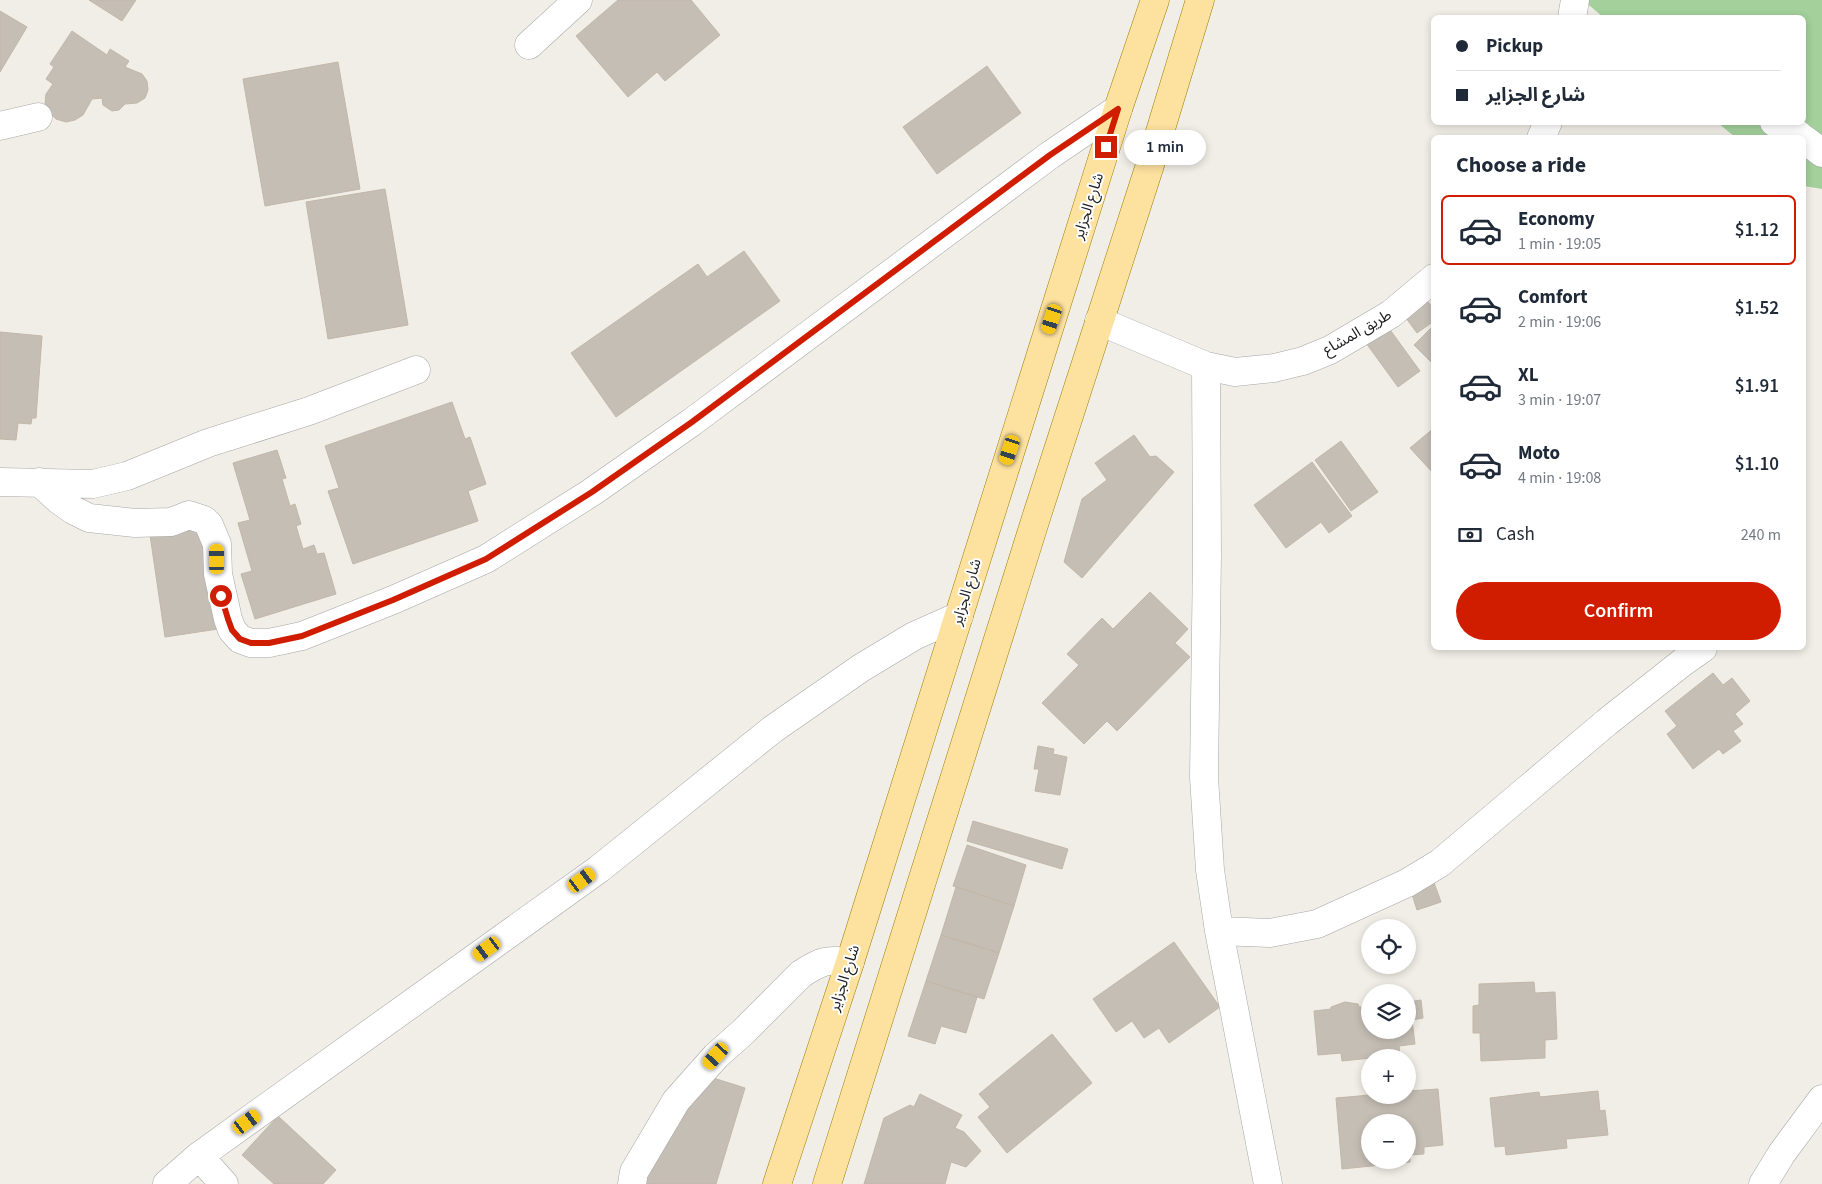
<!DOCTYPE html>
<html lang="en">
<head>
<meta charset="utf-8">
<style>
	:root { --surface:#fff; --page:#f2f2f3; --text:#1f2937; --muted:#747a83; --line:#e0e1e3; --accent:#d01d00 }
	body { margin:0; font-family:"Source Sans 3","Noto Sans Arabic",sans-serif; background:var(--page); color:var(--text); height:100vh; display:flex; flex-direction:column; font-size:19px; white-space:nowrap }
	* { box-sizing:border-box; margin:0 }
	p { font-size:16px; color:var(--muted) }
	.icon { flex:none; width:28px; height:28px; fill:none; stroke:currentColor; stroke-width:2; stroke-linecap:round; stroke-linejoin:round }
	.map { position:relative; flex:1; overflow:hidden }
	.sheet { position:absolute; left:1431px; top:135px; width:375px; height:515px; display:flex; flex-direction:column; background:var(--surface); border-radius:8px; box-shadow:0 2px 8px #0003 }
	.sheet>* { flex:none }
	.banner { position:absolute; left:1431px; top:15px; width:375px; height:110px; border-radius:8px; box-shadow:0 2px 8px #0003; display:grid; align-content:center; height:110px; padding:0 25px; background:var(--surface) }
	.controls { position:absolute; left:1361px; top:919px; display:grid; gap:10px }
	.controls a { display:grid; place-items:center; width:55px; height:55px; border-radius:50%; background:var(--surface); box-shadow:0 2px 8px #0003; font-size:25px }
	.end { position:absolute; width:22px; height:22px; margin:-11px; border:6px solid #d01d00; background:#fff; box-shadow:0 0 0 2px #fff }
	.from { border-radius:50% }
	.bubble { position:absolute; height:35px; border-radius:18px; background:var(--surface); box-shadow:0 2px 8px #0003; font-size:16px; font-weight:600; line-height:35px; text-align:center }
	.car { position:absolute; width:15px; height:30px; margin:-15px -8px; border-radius:6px; box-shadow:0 0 4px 1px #0007; background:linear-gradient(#f5c518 24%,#345 0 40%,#f5c518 0 76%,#345 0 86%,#f5c518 0) }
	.banner b { display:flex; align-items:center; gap:18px; height:48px; font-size:19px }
	.banner b+b { border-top:1px solid var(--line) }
	.banner i { width:12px; height:12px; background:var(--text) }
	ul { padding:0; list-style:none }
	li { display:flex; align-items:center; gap:15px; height:70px; margin:0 10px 8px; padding:0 15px; border:2px solid transparent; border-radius:8px }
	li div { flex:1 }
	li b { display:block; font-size:19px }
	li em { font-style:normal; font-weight:600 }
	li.current { border-color:var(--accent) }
	li>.icon { width:45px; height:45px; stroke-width:1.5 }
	h2 { padding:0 25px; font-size:22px; line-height:60px }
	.pay { display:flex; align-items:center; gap:12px; height:55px; padding:0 25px; font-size:19px }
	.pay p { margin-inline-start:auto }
	.primary-button { display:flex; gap:10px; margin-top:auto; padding:10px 25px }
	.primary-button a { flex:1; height:58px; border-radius:30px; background:var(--accent); color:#fff; font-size:20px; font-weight:600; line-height:58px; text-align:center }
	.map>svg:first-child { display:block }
	.forest { fill:#a3d09b }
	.building { fill:#c5beb5; stroke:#c2b7a8; fill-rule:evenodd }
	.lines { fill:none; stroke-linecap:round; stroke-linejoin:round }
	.minor-casing { stroke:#a7a7a7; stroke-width:29 }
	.major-casing { stroke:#9c7e00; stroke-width:29 }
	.minor { stroke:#fff; stroke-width:28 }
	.major { stroke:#fde19f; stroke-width:28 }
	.route { stroke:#d01d00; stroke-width:6 }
	.labels { text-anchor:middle; stroke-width:4; stroke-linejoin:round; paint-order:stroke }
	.street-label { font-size:15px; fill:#202020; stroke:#fff }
</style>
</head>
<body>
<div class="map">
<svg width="1822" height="1184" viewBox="0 0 1822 1184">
	<rect width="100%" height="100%" fill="#f0eee6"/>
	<path class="forest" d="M1583,0H1822V189L1804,186V138L1735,137L1718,123L1804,122V18L1603,17Z"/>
	<path class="building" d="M89,0H136L122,21Z
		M618,0H691L720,35L665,81L657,72L628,97L576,36Z
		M0,11L27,27L0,72Z
		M72,31L107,55L110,49L129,61L125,67L142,74L147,81L148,90L145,98L137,103L125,104L119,110L112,111L103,105L102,98L92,99L83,115L75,120L66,122L56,119L49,112L45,104L46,94L53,84L46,79L54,67L50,64Z
		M338,62L360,189L265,206L243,79Z
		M987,66L1021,113L937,174L903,127Z
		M385,189L408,325L328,339L306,202Z
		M744,251L780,301L616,417L571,353L698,264L707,277Z
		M1425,298L1434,309V321L1417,333L1403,314Z
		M1434,325V365L1414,345Z
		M1388,327L1420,371L1398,387L1366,343Z
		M0,332L42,336L36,418H32L31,424L18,423L16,440L0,439Z
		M452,402L465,439L470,437L486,484L468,491L478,521L353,564L328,491L339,488L325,446Z
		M1434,428V474L1410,448Z
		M1134,435L1150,457L1156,456L1174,472L1082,578L1064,562L1082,499L1107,480L1095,463Z
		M1341,441L1378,492L1351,511L1315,460Z
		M277,450L286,478L282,479L290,506L295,504L301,524L296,526L303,549L314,545L317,554L324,553L336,594L255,619L241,574L252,571L238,523L250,520L233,463Z
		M1312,462L1352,516L1329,533L1321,522L1286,548L1254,505Z
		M204,527L218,629L165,637L150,535Z
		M1150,592L1188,629L1175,643L1190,657L1117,731L1107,721L1084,744L1042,703L1079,665L1067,654L1102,618L1113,629Z
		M1713,673L1723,685L1732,678L1750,701L1735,714L1743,724L1733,731L1741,741L1723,754L1719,749L1693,769L1667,734L1677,726L1665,711Z
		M1038,746L1054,749L1053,754L1067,757L1060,795L1035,791L1039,769H1034Z
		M973,821L1068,849L1062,869L967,841Z
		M967,845L1026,865L1014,906L953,886Z
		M1433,880L1441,902L1417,910L1410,888Z
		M956,887L1014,906L999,953L941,935Z
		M941,935L999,953L984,999L926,981Z
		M1174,942L1220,1007L1169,1043L1159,1028L1144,1038L1132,1021L1116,1032L1093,999Z
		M926,981L977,997L966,1033L941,1026L935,1044L908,1036Z
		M1534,982L1535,993L1555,992L1557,1039L1545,1040V1058L1481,1061L1480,1033H1473V1006L1479,1005V984Z
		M1421,1000L1423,1018L1412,1020L1415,1044L1399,1046L1400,1055L1342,1061L1341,1053L1318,1055L1314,1011L1331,1009V1007L1345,1002L1358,1004L1359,1007L1370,1006V1030H1408V1002Z
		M1052,1034L1092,1083L1007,1153L978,1117L990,1107L979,1094Z
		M707,1076L745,1088L716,1184H644L654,1150Z
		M1438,1089L1443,1145L1424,1147V1154L1410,1155V1162L1342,1169L1336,1098L1370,1095H1408V1091ZM1370,1122H1408V1160H1370Z
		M1598,1091L1600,1111L1605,1110L1608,1135L1566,1139L1567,1148L1506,1155L1505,1146L1495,1147L1490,1098L1539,1092L1540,1097Z
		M920,1094L962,1115L955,1128L964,1132L981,1151L966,1167L951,1162L945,1184H864L884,1118L910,1105L914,1107Z
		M278,1116L336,1170L323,1184H274L242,1155Z"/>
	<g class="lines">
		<defs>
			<path id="minor" d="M1572,18L1575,0
				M529,45L578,0
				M1774,122L1795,132L1802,138
				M0,126L38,117
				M1541,138L1548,122
				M1804,139L1822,153
				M1099,321L1206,366L1235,372L1274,368L1303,361L1330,350L1391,314L1434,278
				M1206,366L1207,555L1204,777L1210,870L1219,931L1268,1184
				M0,482L93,484L127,476L208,443L309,411L416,370
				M39,482L59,500L73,510L89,518L135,523L171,522L189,515L204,520L209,525L217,544L218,574L228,619L232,630L240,639L251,643H269L302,636L393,600L486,559L592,492L692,422L1050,155L1118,109
				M1219,931L1270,933L1317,924L1407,883L1440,863L1607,722L1683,662L1703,648
				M199,1156L224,1184
				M167,1184L199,1156L599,869L773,729L861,668L914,636L959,616
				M632,1184L634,1172L676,1101L716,1056L743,1032L801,974C821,961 826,959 850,962
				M1763,1184L1782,1153L1822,1099"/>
			<path id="major" d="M777,1184L850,962L1118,109L1155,0
				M827,1184L1037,515L1149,168L1200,0"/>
		</defs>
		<use href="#minor" class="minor-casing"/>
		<use href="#major" class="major-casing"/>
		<use href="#minor" class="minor"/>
		<use href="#major" class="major"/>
	</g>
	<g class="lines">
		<path class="route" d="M221,596L228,619L232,630L240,639L251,643H269L302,636L393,600L486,559L592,492L692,422L1050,155L1118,109L1106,147"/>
	</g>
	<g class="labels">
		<g class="street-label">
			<text transform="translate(1088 206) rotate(-72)" y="5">شارع الجزاير</text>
			<text transform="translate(1357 332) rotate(-30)" y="5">طريق المشاع</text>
			<text transform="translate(966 592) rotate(-73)" y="5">شارع الجزاير</text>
			<text transform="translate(844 978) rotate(-72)" y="5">شارع الجزاير</text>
		</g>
	</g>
</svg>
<div class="controls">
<a><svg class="icon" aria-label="locate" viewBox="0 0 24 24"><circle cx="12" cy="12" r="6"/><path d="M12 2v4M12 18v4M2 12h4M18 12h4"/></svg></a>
<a><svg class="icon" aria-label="layers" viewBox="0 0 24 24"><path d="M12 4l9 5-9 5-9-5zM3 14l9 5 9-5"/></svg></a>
<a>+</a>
<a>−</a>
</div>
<i class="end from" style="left:221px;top:596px"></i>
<i class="end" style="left:1106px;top:147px"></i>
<div class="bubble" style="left:1124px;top:130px;width:82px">1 min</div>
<i class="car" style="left:1052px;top:319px;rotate:198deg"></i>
<i class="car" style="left:1010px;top:450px;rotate:198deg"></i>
<i class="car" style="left:217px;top:559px;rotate:0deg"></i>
<i class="car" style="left:582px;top:880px;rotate:54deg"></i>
<i class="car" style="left:487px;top:949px;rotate:234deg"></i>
<i class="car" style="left:716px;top:1056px;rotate:222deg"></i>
<i class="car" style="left:247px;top:1122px;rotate:54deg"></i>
<div class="banner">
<b><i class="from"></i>Pickup</b>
<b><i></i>شارع الجزاير</b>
</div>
<section class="sheet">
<h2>Choose a ride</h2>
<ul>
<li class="current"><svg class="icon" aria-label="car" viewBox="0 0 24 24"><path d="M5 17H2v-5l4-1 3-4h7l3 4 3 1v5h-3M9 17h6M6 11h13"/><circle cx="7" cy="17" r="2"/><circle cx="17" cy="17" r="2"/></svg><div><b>Economy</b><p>1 min · 19:05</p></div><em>$1.12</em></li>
<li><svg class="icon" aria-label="car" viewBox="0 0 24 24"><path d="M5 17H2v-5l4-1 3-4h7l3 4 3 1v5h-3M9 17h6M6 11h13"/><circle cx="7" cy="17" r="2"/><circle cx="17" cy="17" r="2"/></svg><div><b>Comfort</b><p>2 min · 19:06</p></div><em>$1.52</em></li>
<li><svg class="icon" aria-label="car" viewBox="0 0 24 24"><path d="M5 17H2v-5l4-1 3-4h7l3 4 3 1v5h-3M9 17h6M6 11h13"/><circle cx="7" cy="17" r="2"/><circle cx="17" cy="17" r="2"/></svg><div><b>XL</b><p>3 min · 19:07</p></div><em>$1.91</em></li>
<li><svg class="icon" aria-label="car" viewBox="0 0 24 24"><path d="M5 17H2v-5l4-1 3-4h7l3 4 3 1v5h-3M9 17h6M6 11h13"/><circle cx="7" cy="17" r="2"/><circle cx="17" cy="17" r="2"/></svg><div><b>Moto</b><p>4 min · 19:08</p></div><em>$1.10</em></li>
</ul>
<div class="pay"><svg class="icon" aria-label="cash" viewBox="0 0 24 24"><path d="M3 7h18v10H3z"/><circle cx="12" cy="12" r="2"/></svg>Cash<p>240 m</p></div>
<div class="primary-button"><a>Confirm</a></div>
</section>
</div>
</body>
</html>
